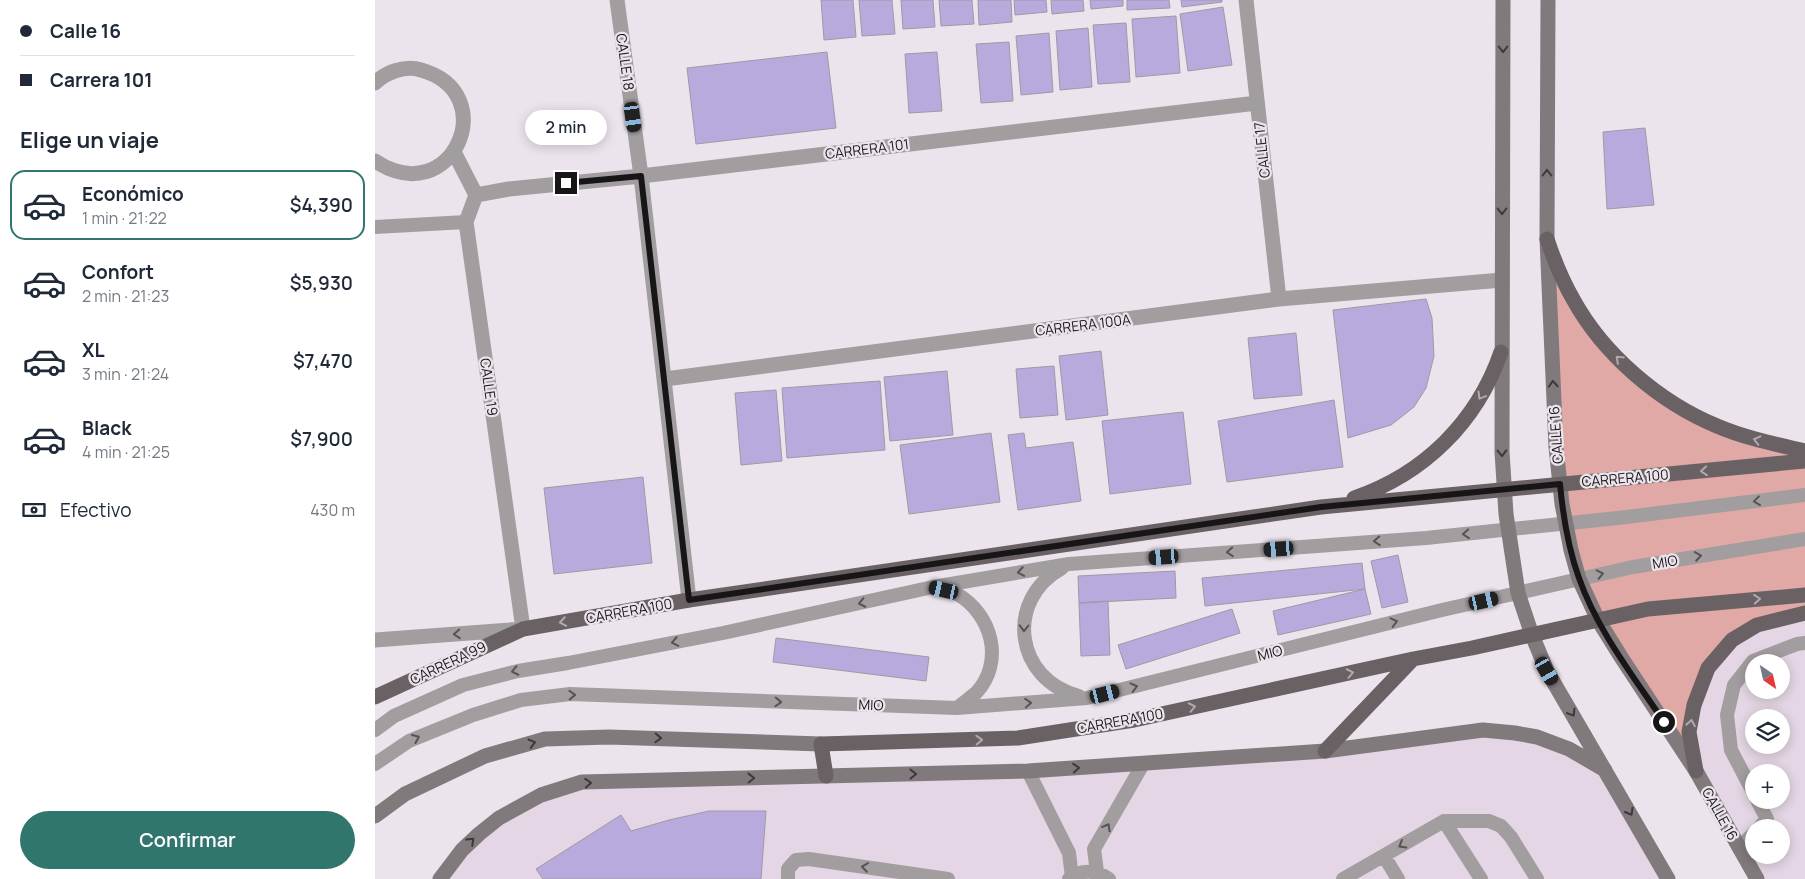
<!DOCTYPE html>
<html lang="es">
<head>
<meta charset="utf-8">
<style>
	:root { --surface:#fff; --page:#f6f6f7; --text:#1f2937; --muted:#747a83; --line:#e0e1e3; --accent:#30766d }
	body { margin:0; font-family:Manrope,sans-serif; background:var(--page); color:var(--text); height:100vh; display:flex; flex-direction:column; font-size:19px; white-space:nowrap }
	* { box-sizing:border-box; margin:0 }
	p { font-size:16px; color:var(--muted) }
	.icon { flex:none; width:28px; height:28px; fill:none; stroke:currentColor; stroke-width:2; stroke-linecap:round; stroke-linejoin:round }
	.map { position:relative; flex:1; overflow:hidden }
	.side { display:flex; flex-direction:column; background:var(--surface); width:375px }
	.side>* { flex:none }
	.banner { display:grid; align-content:center; height:110px; padding:0 20px; background:var(--surface) }
	.needle { width:32px; rotate:146deg }
	.buttons { position:absolute; left:1370px; top:654px; display:grid; gap:10px }
	.buttons a { display:grid; place-items:center; width:45px; height:45px; border-radius:50%; background:var(--surface); box-shadow:0 2px 12px #0003; font-size:25px }
	.end { position:absolute; width:22px; height:22px; margin:-11px; border:6px solid #181518; background:#fff; box-shadow:0 0 0 2px #fff }
	.from { border-radius:50% }
	.bubble { position:absolute; height:35px; border-radius:18px; background:var(--surface); box-shadow:0 2px 12px #0003; font-size:16px; font-weight:600; line-height:35px; text-align:center }
	.car { position:absolute; width:15px; height:30px; margin:-15px -8px; border-radius:6px; box-shadow:0 0 4px 1px #0007; background:linear-gradient(#222 24%,#8ab4d8 0 40%,#222 0 76%,#8ab4d8 0 86%,#222 0) }
	.banner b { display:flex; align-items:center; gap:18px; height:48px; font-size:19px }
	.banner b+b { border-top:1px solid var(--line) }
	.banner i { width:12px; height:12px; background:var(--text) }
	ul { padding:0; list-style:none }
	li { display:flex; align-items:center; gap:15px; height:70px; margin:0 10px 8px; padding:0 10px; border:2px solid transparent; border-radius:15px }
	li div { flex:1 }
	li b { display:block; font-size:19px }
	li em { font-style:normal; font-weight:600 }
	li.active { border-color:var(--accent) }
	li>.icon { width:45px; height:45px; stroke-width:1.5 }
	h2 { padding:0 20px; font-size:22px; line-height:60px }
	.pay { display:flex; align-items:center; gap:12px; height:55px; padding:0 20px; font-size:19px }
	.pay p { margin-inline-start:auto }
	.button { display:flex; gap:10px; margin-top:auto; padding:10px 20px }
	.button a { flex:1; height:58px; border-radius:30px; background:var(--accent); color:#fff; font-size:20px; font-weight:600; line-height:58px; text-align:center }
	main { display:flex; flex:1; min-height:0 }
	.map>svg:first-child { display:block }
	.built { fill:#e4d6e4; fill-rule:evenodd }
	.green { fill:#e1a9a5 }
	.building { fill:#b9aade; stroke:#9d9aa4 }
	.lines { fill:none; stroke-linecap:round; stroke-linejoin:round }
	.lane { stroke:#a29d9f; stroke-width:14 }
	.street { stroke:#a29d9f; stroke-width:15 }
	.secondary { stroke:#817a7c; stroke-width:15 }
	.primary { stroke:#6a6164; stroke-width:15 }
	.oneway { stroke:#3d383b }
	.oneway2 { stroke:#b2a9af }
	.oneway3 { stroke:#565255 }
	.route { stroke:#181518; stroke-width:6 }
	.labels { text-anchor:middle; stroke-width:4.5; stroke-linejoin:round; paint-order:stroke }
	.street-label { font-size:14px; fill:#181518; stroke:#ece4ec }
</style>
</head>
<body>
<main>
<section class="side">
<div class="banner">
<b><i class="from"></i>Calle 16</b>
<b><i></i>Carrera 101</b>
</div>
<h2>Elige un viaje</h2>
<ul>
<li class="active"><svg class="icon" aria-label="car" viewBox="0 0 24 24"><path d="M5 17H2v-5l4-1 3-4h7l3 4 3 1v5h-3M9 17h6M6 11h13"/><circle cx="7" cy="17" r="2"/><circle cx="17" cy="17" r="2"/></svg><div><b>Económico</b><p>1 min · 21:22</p></div><em>$4,390</em></li>
<li><svg class="icon" aria-label="car" viewBox="0 0 24 24"><path d="M5 17H2v-5l4-1 3-4h7l3 4 3 1v5h-3M9 17h6M6 11h13"/><circle cx="7" cy="17" r="2"/><circle cx="17" cy="17" r="2"/></svg><div><b>Confort</b><p>2 min · 21:23</p></div><em>$5,930</em></li>
<li><svg class="icon" aria-label="car" viewBox="0 0 24 24"><path d="M5 17H2v-5l4-1 3-4h7l3 4 3 1v5h-3M9 17h6M6 11h13"/><circle cx="7" cy="17" r="2"/><circle cx="17" cy="17" r="2"/></svg><div><b>XL</b><p>3 min · 21:24</p></div><em>$7,470</em></li>
<li><svg class="icon" aria-label="car" viewBox="0 0 24 24"><path d="M5 17H2v-5l4-1 3-4h7l3 4 3 1v5h-3M9 17h6M6 11h13"/><circle cx="7" cy="17" r="2"/><circle cx="17" cy="17" r="2"/></svg><div><b>Black</b><p>4 min · 21:25</p></div><em>$7,900</em></li>
</ul>
<div class="pay"><svg class="icon" aria-label="cash" viewBox="0 0 24 24"><path d="M3 7h18v10H3z"/><circle cx="12" cy="12" r="2"/></svg>Efectivo<p>430 m</p></div>
<div class="button"><a>Confirmar</a></div>
</section>
<div class="map">
<svg width="1430" height="879" viewBox="0 0 1430 879">
	<rect width="100%" height="100%" fill="#ece4ec"/>
	<path class="built" d="M1430,613V879H1382L1321,771L1319,705L1357,640ZM1379,662H1406V690H1379ZM1379,718H1406V745H1379ZM1379,772H1406V800H1379ZM1379,828H1406V855H1379Z
		M1140,733L1230,770L1293,879H65L104,834L207,782L653,771Z"/>
	<path class="green" d="M1172,239L1218,330L1308,408L1430,451V613L1357,640L1319,705L1321,771L1246,657L1196,550Z"/>
	<path class="building" d="M446,0H478L481,37L449,40Z
		M484,0H517L520,34L487,36Z
		M526,0H558L560,27L528,29Z
		M564,0H597L599,24L566,26Z
		M603,0H636L637,22L604,25Z
		M639,0H671L672,12L640,15Z
		M676,0H708L709,11L677,14Z
		M715,0H748V6L716,9Z
		M752,0H794L795,8L752,10Z
		M806,0H847V2L807,7Z
		M848,7L857,65L813,71L805,14Z
		M801,16L805,73L761,77L757,19Z
		M751,23L755,82L723,84L718,25Z
		M713,28L717,87L685,90L681,31Z
		M674,33L678,92L646,95L641,36Z
		M634,42L638,101L606,103L601,44Z
		M452,52L461,128L321,144L312,68Z
		M562,52L567,111L534,113L530,54Z
		M1270,128L1279,205L1232,209L1228,132Z
		M1051,299L1057,318L1059,356L1051,388L1039,407L1016,425L973,438L958,310Z
		M921,333L927,395L879,399L873,338Z
		M726,351L733,415L691,420L684,356Z
		M679,366L683,415L645,418L641,369Z
		M572,371L578,435L515,441L509,377Z
		M505,381L510,450L412,458L407,388Z
		M401,390L407,461L366,465L360,393Z
		M959,400L968,467L852,482L843,421Z
		M808,412L816,484L735,494L727,421Z
		M616,433L625,502L534,514L525,445Z
		M649,433L651,448L698,442L706,501L643,510L633,435Z
		M268,477L277,563L179,574L169,488Z
		M1023,555L1033,602L1007,608L996,561Z
		M987,563L990,589L830,606L827,578Z
		M800,571L801,598L704,603L703,576Z
		M990,589L996,614L903,635L898,611Z
		M733,601L735,655L706,656L704,603Z
		M857,609L865,633L751,669L743,645Z
		M401,638L554,657L551,681L398,662Z
		M334,811H391L386,879H168L161,869L246,815L256,831L294,820Z"/>
	<g class="lines">
		<path class="lane" d="M0,227L91,222
			M687,568C629,600 640,680 704,696
			M563,589C569,590 576,591 582,594C617,614 630,662 601,693C595,698 588,703 582,708
			M0,730L19,716L88,685L143,671L193,663L348,633L558,587L694,564L1051,538L1243,518L1430,495
			M0,764L34,741L98,715L146,700L195,694L582,708L712,698L1067,610L1258,567L1430,539
			M653,771L694,853L697,877
			M1379,794L1356,750L1352,715L1359,685L1378,661L1422,644L1430,643
			M1382,800L1392,819L1384,828
			M1069,821L1106,879
			M1364,848L1379,833
			M1009,856L1023,879
			M722,872L719,849L768,764
			M413,879V869L421,860L434,859L573,879
			M694,879C706,869 722,870 734,879
			M968,879L1069,821H1114L1126,826L1136,837L1162,879"/>
		<path class="street" d="M242,0L266,176L314,600
			M871,0L904,299
			M0,83C11,72 30,65 46,70C129,93 77,212 0,161
			M101,195L134,189L266,176L882,103
			M290,379L904,299L1127,280
			M0,640L148,629L91,222L101,195L79,152"/>
		<path class="secondary" d="M1128,0L1127,452L1131,514L1143,593L1157,635L1172,671L1293,879
			M1173,0L1172,239L1181,447L1187,504L1196,550L1204,579L1223,620L1246,657L1321,771L1382,879
			M0,816L30,794L110,756L170,739L234,737L446,744
			M65,879L87,850L104,834L124,818L166,795L207,782L653,771L950,751L1108,730L1140,733L1162,737L1194,749L1230,770"/>
		<path class="primary" d="M1172,239C1179,260 1187,280 1198,299C1228,354 1284,402 1342,426C1370,438 1400,444 1430,451
			M979,498C1049,474 1102,422 1126,352
			M0,697L148,629L314,600L946,507L1430,461
			M950,751L1038,659
			M1321,771L1314,732L1319,705L1333,668L1357,640L1382,625L1430,613
			M451,776L446,744L643,738L759,720L1038,659L1097,648L1273,609L1430,595"/>
	</g>
	<defs><path id="oneway-chevron" d="M-2-3.5L2.5 0L-2 3.5" fill="none" stroke-width="1.6" stroke-linecap="round" stroke-linejoin="round" transform="scale(1.25)"/></defs>
	<g class="oneway">
		<use href="#oneway-chevron" transform="translate(1128 49) rotate(90)"/>
		<use href="#oneway-chevron" transform="translate(1172 173) rotate(-90)"/>
		<use href="#oneway-chevron" transform="translate(1127 211) rotate(90)"/>
		<use href="#oneway-chevron" transform="translate(1178 384) rotate(-93)"/>
		<use href="#oneway-chevron" transform="translate(1127 453) rotate(88)"/>
		<use href="#oneway-chevron" transform="translate(1197 713) rotate(59)"/>
		<use href="#oneway-chevron" transform="translate(283 738) rotate(2)"/>
		<use href="#oneway-chevron" transform="translate(157 743) rotate(-16)"/>
		<use href="#oneway-chevron" transform="translate(701 768) rotate(-4)"/>
		<use href="#oneway-chevron" transform="translate(538 774) rotate(-1)"/>
		<use href="#oneway-chevron" transform="translate(376 778) rotate(-1)"/>
		<use href="#oneway-chevron" transform="translate(213 783) rotate(-4)"/>
		<use href="#oneway-chevron" transform="translate(1255 812) rotate(60)"/>
		<use href="#oneway-chevron" transform="translate(96 841) rotate(-44)"/>
	</g>
	<g class="oneway2">
		<use href="#oneway-chevron" transform="translate(1244 359) rotate(-137)"/>
		<use href="#oneway-chevron" transform="translate(1106 396) rotate(121)"/>
		<use href="#oneway-chevron" transform="translate(1382 440) rotate(-166)"/>
		<use href="#oneway-chevron" transform="translate(1329 471) rotate(175)"/>
		<use href="#oneway-chevron" transform="translate(1382 599) rotate(-5)"/>
		<use href="#oneway-chevron" transform="translate(188 622) rotate(170)"/>
		<use href="#oneway-chevron" transform="translate(975 673) rotate(-12)"/>
		<use href="#oneway-chevron" transform="translate(817 707) rotate(-12)"/>
		<use href="#oneway-chevron" transform="translate(1316 723) rotate(-80)"/>
		<use href="#oneway-chevron" transform="translate(604 740) rotate(-2)"/>
	</g>
	<g class="oneway3">
		<use href="#oneway-chevron" transform="translate(1382 501) rotate(173)"/>
		<use href="#oneway-chevron" transform="translate(1091 534) rotate(175)"/>
		<use href="#oneway-chevron" transform="translate(1002 541) rotate(176)"/>
		<use href="#oneway-chevron" transform="translate(855 552) rotate(176)"/>
		<use href="#oneway-chevron" transform="translate(1323 556) rotate(-9)"/>
		<use href="#oneway-chevron" transform="translate(646 572) rotate(170)"/>
		<use href="#oneway-chevron" transform="translate(1225 574) rotate(-13)"/>
		<use href="#oneway-chevron" transform="translate(487 603) rotate(168)"/>
		<use href="#oneway-chevron" transform="translate(1019 622) rotate(-14)"/>
		<use href="#oneway-chevron" transform="translate(649 628) rotate(91)"/>
		<use href="#oneway-chevron" transform="translate(82 634) rotate(176)"/>
		<use href="#oneway-chevron" transform="translate(300 642) rotate(169)"/>
		<use href="#oneway-chevron" transform="translate(140 671) rotate(168)"/>
		<use href="#oneway-chevron" transform="translate(759 687) rotate(-14)"/>
		<use href="#oneway-chevron" transform="translate(197 695) rotate(-2)"/>
		<use href="#oneway-chevron" transform="translate(403 702) rotate(2)"/>
		<use href="#oneway-chevron" transform="translate(653 703) rotate(-4)"/>
		<use href="#oneway-chevron" transform="translate(41 738) rotate(-23)"/>
		<use href="#oneway-chevron" transform="translate(732 827) rotate(-61)"/>
		<use href="#oneway-chevron" transform="translate(1027 845) rotate(150)"/>
		<use href="#oneway-chevron" transform="translate(490 867) rotate(-172)"/>
	</g>
	<g class="lines">
		<path class="route" d="M191,183L266,176L314,600L946,507L1185,484C1188,516 1193,548 1204,578C1222,630 1259,677 1289,722"/>
	</g>
	<g class="labels">
		<g class="street-label">
			<text transform="translate(250 62) rotate(82)" y="5">CALLE 18</text>
			<text transform="translate(492 149) rotate(-7)" y="5">CARRERA 101</text>
			<text transform="translate(887 150) rotate(-96)" y="5">CALLE 17</text>
			<text transform="translate(708 325) rotate(-7)" y="5">CARRERA 100A</text>
			<text transform="translate(114 387) rotate(82)" y="5">CALLE 19</text>
			<text transform="translate(1181 435) rotate(-94)" y="5">CALLE 16</text>
			<text transform="translate(1250 478) rotate(-5)" y="5">CARRERA 100</text>
			<text transform="translate(1290 562) rotate(-9)" y="5">MIO</text>
			<text transform="translate(254 611) rotate(-10)" y="5">CARRERA 100</text>
			<text transform="translate(895 653) rotate(-14)" y="5">MIO</text>
			<text transform="translate(73 663) rotate(-25)" y="5">CARRERA 99</text>
			<text transform="translate(496 705) rotate(2)" y="5">MIO</text>
			<text transform="translate(745 721) rotate(-10)" y="5">CARRERA 100</text>
			<text transform="translate(1345 814) rotate(61)" y="5">CALLE 16</text>
		</g>
	</g>
</svg>
<div class="buttons">
<a><svg class="needle" viewBox="-14 -14 28 28"><path d="M0-13l5 13h-10z" fill="#e53935"/><path d="M0 13l5-13h-10z" fill="#747a83"/></svg></a>
<a><svg class="icon" aria-label="layers" viewBox="0 0 24 24"><path d="M12 4l9 5-9 5-9-5zM3 14l9 5 9-5"/></svg></a>
<a>+</a>
<a>−</a>
</div>
<i class="end from" style="left:1289px;top:722px"></i>
<i class="end" style="left:191px;top:183px"></i>
<div class="bubble" style="left:150px;top:110px;width:82px">2 min</div>
<i class="car" style="left:258px;top:117px;rotate:172deg"></i>
<i class="car" style="left:904px;top:549px;rotate:266deg"></i>
<i class="car" style="left:789px;top:557px;rotate:266deg"></i>
<i class="car" style="left:569px;top:590px;rotate:283deg"></i>
<i class="car" style="left:1109px;top:601px;rotate:77deg"></i>
<i class="car" style="left:1172px;top:671px;rotate:150deg"></i>
<i class="car" style="left:730px;top:694px;rotate:76deg"></i>
</div>
</main>
</body>
</html>
